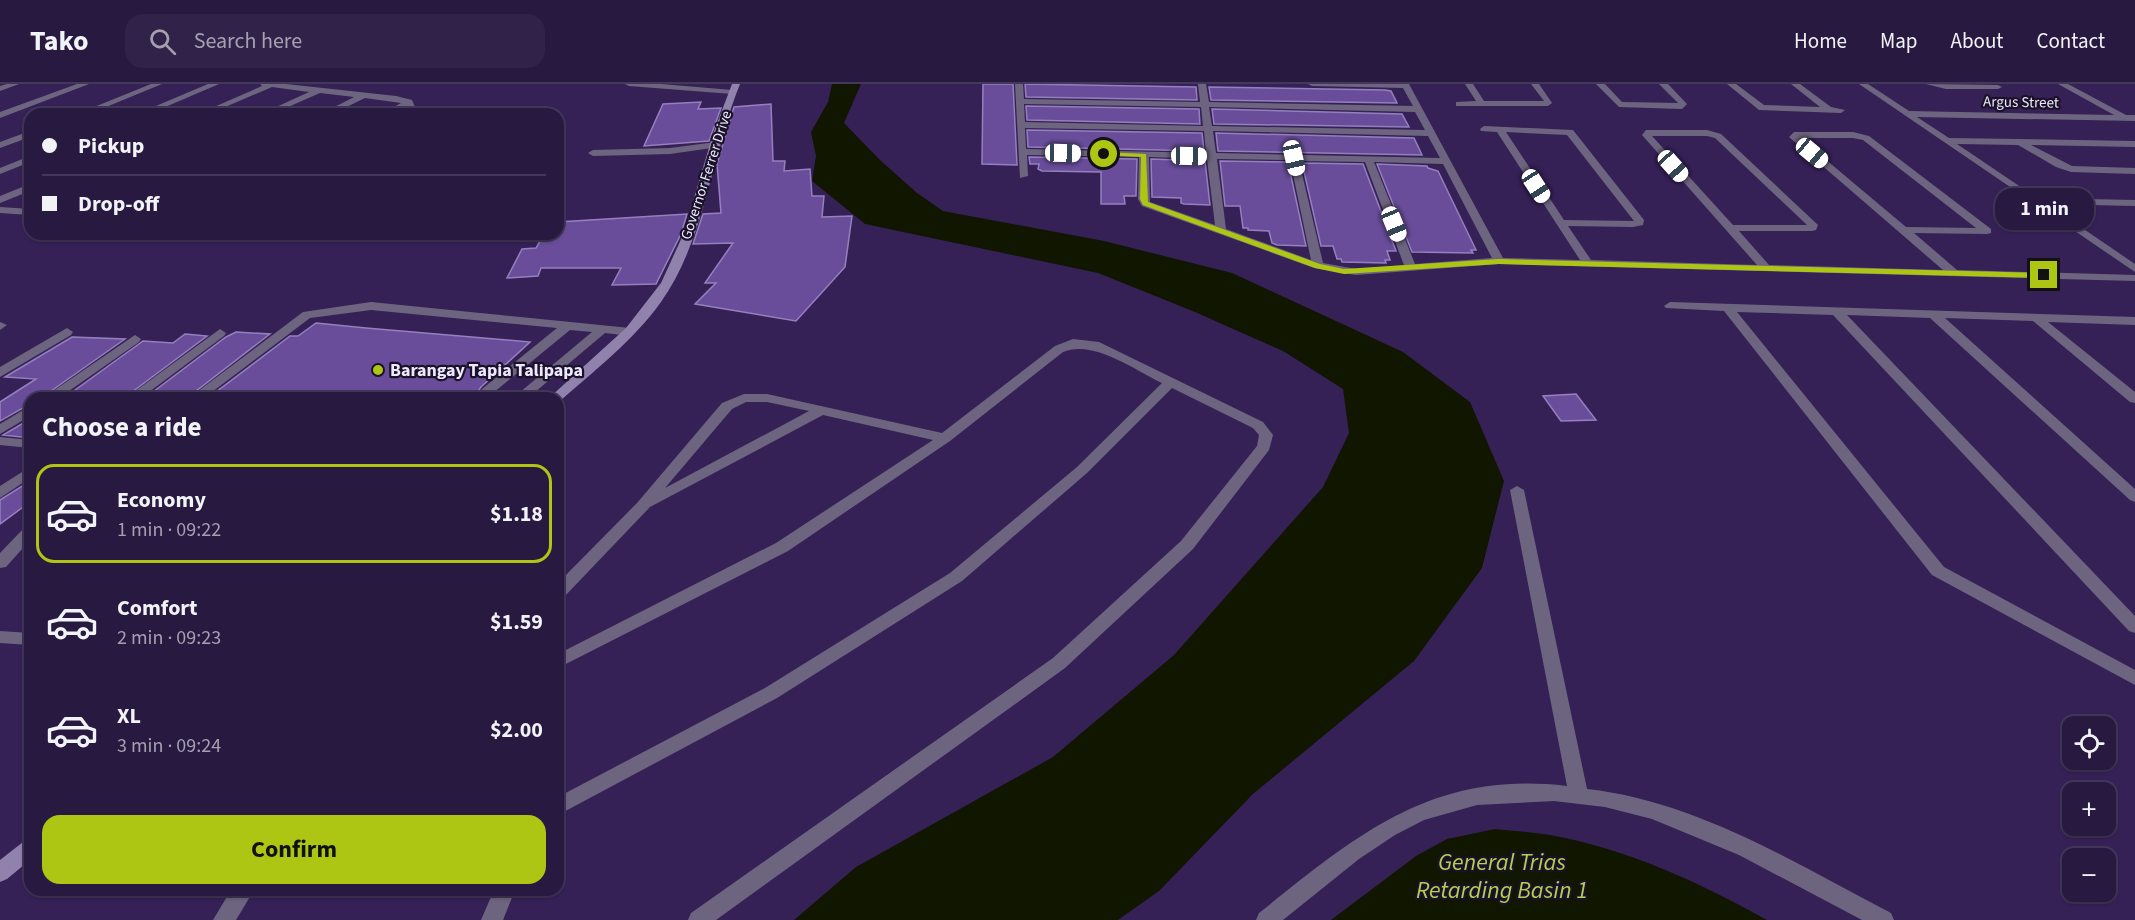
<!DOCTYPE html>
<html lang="en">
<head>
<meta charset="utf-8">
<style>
	:root { --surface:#281941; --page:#302248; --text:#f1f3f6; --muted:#a5a0b1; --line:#44385a; --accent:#acc613 }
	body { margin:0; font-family:"Source Sans 3",sans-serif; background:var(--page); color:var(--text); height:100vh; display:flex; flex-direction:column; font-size:22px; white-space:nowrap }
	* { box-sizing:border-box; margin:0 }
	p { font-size:20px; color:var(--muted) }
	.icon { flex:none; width:33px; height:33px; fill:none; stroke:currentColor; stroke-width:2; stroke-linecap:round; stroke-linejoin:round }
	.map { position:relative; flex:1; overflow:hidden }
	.sheet { position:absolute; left:24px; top:308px; width:540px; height:504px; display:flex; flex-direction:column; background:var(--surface); border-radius:18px; box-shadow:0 2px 4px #0004,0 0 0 2px var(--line) }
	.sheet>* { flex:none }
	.hud { position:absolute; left:24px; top:24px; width:540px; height:132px; border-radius:18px; box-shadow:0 2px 4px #0004,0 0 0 2px var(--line); display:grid; align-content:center; height:132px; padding:0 18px; background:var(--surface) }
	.buttons { position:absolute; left:2062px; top:632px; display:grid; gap:12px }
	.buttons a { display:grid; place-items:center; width:54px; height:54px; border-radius:12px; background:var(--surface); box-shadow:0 2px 4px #0004,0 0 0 2px var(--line); font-size:30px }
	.end { position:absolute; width:27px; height:27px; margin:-14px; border:8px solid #acc613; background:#111; box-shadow:0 0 0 3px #111 }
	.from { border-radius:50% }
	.bubble { position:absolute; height:42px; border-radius:18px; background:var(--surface); box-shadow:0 2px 4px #0004,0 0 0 2px var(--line); font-size:20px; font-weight:700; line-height:42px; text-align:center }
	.car { position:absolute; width:18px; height:36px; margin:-18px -9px; border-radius:8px; box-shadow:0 0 4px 2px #0007; background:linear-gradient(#fff 24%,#345 0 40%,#fff 0 76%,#345 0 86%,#fff 0) }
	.hud b { display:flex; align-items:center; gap:21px; height:57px; font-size:22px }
	.hud b+b { border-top:2px solid var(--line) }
	.hud i { width:15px; height:15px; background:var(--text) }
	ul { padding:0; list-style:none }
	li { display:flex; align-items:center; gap:18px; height:99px; margin:0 12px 9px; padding:0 6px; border:3px solid transparent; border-radius:18px }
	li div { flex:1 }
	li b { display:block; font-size:22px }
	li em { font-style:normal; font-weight:700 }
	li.current { border-color:var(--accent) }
	li>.icon { width:54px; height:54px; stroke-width:1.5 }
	h2 { padding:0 18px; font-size:27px; line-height:72px }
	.primary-button { display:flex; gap:12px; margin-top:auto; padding:12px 18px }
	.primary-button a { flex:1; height:69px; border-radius:18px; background:var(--accent); color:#111; font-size:24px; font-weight:700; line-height:69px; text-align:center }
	header { display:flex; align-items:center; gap:36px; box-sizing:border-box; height:84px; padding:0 30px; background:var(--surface); border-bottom:2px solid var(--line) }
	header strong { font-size:28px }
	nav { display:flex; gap:33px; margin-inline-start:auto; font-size:21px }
	.search { width:420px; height:54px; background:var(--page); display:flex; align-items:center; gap:15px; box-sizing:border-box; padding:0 21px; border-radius:18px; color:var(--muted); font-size:22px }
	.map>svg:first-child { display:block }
	.water { fill:#111600 }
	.building { fill:#694d9a; stroke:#9580be; stroke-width:1.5 }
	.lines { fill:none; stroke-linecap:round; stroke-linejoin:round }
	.service { fill:#6d657f; fill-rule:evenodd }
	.minor { fill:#6d657f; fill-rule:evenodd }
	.secondary { fill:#9082ac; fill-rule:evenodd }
	.route { fill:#acc613 }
	.poi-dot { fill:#acc613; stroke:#1a1229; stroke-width:2 }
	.labels { text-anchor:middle; stroke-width:4.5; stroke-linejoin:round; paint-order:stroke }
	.far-street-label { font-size:15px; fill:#ede8fc; stroke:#1a1229 }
	.poi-label { font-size:18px; font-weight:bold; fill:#ede8fc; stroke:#1a1229; text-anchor:start }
	.near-water-label { font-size:24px; font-style:italic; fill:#b6ce51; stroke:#1a1229 }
</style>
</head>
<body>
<header>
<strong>Tako</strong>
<div class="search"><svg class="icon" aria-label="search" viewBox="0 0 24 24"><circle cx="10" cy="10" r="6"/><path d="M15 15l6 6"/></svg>Search here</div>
<nav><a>Home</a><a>Map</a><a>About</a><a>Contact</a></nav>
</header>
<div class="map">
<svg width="2135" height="836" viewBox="0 0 2135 836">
	<rect width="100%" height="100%" fill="#362157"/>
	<path class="water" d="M832,0H861L844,39L880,76L917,109L943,127L1104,157L1232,189L1403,268L1470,318L1504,397L1482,484L1414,577L1253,710L1159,807L1118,836H794L856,783L1053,673L1174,571L1323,403L1349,349L1343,305L1283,267L1195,228L1098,189L865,140L812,97L816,72L811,48L828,18Z
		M1495,745C1513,747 1532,748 1550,751C1627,765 1699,798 1767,836H1331L1416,772L1447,755Z"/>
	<path class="building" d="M983,0H1013L1017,81L982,80Z
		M1025,0L1196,3L1197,16L1026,13Z
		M1209,3L1385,6L1391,7L1397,19L1211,16Z
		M701,18L698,25L721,24L709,57L644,62L663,20Z
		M771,20L773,77H785L784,87L810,85L812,112H824L822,133L852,132L845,183L796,237L695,220L716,199H705L733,159L693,160L703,130L721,129L717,80L734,23Z
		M1026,22L1199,25L1200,40L1027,36Z
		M1212,25L1402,30L1409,43L1214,40Z
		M1027,46L1202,49L1204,67L1028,63Z
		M1216,49L1414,54L1422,71L1218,67Z
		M1029,73L1137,75L1136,112H1124L1125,120H1101V88L1042,87L1038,85L1039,80H1030Z
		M1151,75L1205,77L1210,121L1184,120L1181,119V114L1152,113Z
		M1220,77L1288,78L1306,162L1277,161L1272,159L1269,147L1248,146V144H1243L1240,122H1225Z
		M1302,79L1363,80L1396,167H1387L1390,176H1385L1386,179L1342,178L1341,175H1337L1333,162H1321Z
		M1377,80L1427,82L1428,84L1438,87L1476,166H1471L1473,169L1412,168Z
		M687,130L681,150L656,200L612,201L621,184H541L538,192L507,194L522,165L536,164L544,150H558V138Z
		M316,239L366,244L530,258L481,303L474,314H208L290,252H298Z
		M236,248L270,250L187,314H145L226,253Z
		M185,250L207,252L124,314H64L143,257L173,259Z
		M72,253L125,255L41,314H30V320L0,337V318L36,295L5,293Z
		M1576,310L1596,336L1561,337L1543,312Z
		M30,335V354L3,351Z
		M30,397V418L0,440V416Z"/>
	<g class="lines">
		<path class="service" d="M716,58L721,61L719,63L670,70L593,72L588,69L593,66L670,64Z
			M371,218L630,244L636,248L630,252L605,249L528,314H513L592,248L570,246L493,309V314H479L482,305L557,244L371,226L310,234L204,314H189L303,228Z
			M0,238L7,241L0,246Z
			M67,244L73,248L71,251L0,293V283Z
			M220,245L226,249L224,252L141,314H126Z
			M135,251L141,255L139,258L59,314H43Z
			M30,322V332L0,350V340Z
			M30,383V394L0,414V402Z
			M1517,402L1524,406L1587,705C1696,717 1795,779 1891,829L1894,836H1862L1739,771L1652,735L1605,723L1554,717L1477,721L1424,736L1395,751L1359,775L1283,836H1256L1259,829C1357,751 1432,686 1567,702L1510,406Z
			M30,441V456L6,483L0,484V469L25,443Z"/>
		<path class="minor" d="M7,0H19L0,7V2Z
			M77,0H89L0,34V28Z
			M151,0H162L89,30H77Z
			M208,0H219L149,30H137Z
			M260,0H286L396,12L412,16L418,30H410L407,23L393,30H382L401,19L365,14L332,30H321L354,13L320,9L272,30H261L309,8L272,3L209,30H198L262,2Z
			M625,0H661L732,6L736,8L732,10L629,2Z
			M1015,0H1023L1024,15L1200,18L1198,0H1206L1209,18L1413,22L1403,4L1312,2L1308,0H1409L1503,174L1580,176L1497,48L1481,47L1480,45L1484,42L1573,46L1644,136L1643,141L1633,143L1568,142L1591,176L1757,181L1642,51L1646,46H1707L1721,50L1818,141L1816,146L1812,147H1739L1769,181L1943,186L1789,53L1794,48H1853L1869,52L1991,145V149L1987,150L1914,149L1957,186L2135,191V197L1499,180L1356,191L1314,184L1142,122L1138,115L1139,73L1027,71L1028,92L1020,94ZM1024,20L1201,23L1203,42L1025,38ZM1209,23L1415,28L1425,46L1212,42ZM1025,44L1204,47L1206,69L1026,65ZM1213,47L1428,52L1440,74L1216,69ZM1506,48L1567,51L1634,137L1564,136ZM1652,52H1707L1715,54L1807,141H1733ZM1800,54H1853L1863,56L1976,144L1906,143ZM1149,73L1207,75L1215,141L1150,118ZM1217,75L1290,76L1311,176L1226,145ZM1299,77L1365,78L1404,181L1356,185L1323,179ZM1374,78L1443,80L1492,174L1415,180Z
			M1465,0H1473L1484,17H1544L1531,0H1539L1552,19L1548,22H1456V18L1476,17Z
			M1596,0H1605L1622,18L1678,19L1659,0H1668L1687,20L1682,25L1619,23Z
			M1727,0H1736L1764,21L1820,23L1791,0H1800L1831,23L1845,26L1841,29L1759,26Z
			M1859,0H1868L1909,27L2114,31L2058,0H2068L2126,31H2135V37L1917,33L1949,54L2135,57V63L2031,61L2072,82L2135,84V90L2071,88L2056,83L2018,61L1957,60L2037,114L2135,116V122L2047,120L2135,180V188Z
			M1926,0L1998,1L2002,3L1998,5H1946Z
			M30,47V53L0,64V58Z
			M30,72V78L0,90V84Z
			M30,100V107L0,119V112Z
			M0,123L30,125V131L0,129Z
			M1670,218L2135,233V241L2048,238L2135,308V319L2130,318L2033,237L1945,234L2135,405V418L2130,416L1930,234L1847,231L2135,532V549L2129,547L1833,231L1737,228L1944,483L2135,586V601L1932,491L1724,227L1666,224L1664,222Z
			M1073,255L1099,258L1263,338L1273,351L1269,366L1193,465L1065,584L716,836H688L691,829L1053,574L1181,457L1257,362L1259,351L1253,344L1172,304L1087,389L962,497L777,614L558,731V713L765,604L950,489L1077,383L1162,299C1135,286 1093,255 1063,268L950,357L788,467L558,584V570L776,459L933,356L823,331L650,423L564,513L558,515V499L637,419L722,319L744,310H767L942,349L1055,262ZM746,318H767L809,327L665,404L732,325Z
			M0,353L30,356V364L0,361Z
			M0,547L30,549V561L0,559Z
			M231,806H254L236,836H213Z
			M494,806H515L503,836H481Z"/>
		<path class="secondary" d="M732,0H740C711,71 706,154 661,218C633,257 595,286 560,317L558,314H549L626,244L661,199L683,151L713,50Z
			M30,755V776L7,795L0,798V776L23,758Z"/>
	</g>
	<path class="route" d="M1104,68L1146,70L1148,118L1320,180L1344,185L1499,175L2044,189L2048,191L2044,194L1499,180L1344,190L1315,184L1143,121L1140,115L1141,73L1101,71Z"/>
	<circle class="poi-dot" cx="378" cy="286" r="6"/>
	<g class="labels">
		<g class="far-street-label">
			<text transform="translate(2021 18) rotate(1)" y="5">Argus Street</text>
			<text transform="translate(706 91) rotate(-72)" y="5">Governor Ferrer Drive</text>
		</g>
		<g class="poi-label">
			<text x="390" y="292">Barangay Tapia Talipapa</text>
		</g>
		<g class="near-water-label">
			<text x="1502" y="786">General Trias<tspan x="1502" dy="28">Retarding Basin 1</tspan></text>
		</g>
	</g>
</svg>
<div class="buttons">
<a><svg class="icon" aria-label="locate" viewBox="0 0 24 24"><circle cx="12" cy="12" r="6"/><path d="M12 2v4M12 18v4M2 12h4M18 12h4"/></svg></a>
<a>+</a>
<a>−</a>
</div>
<i class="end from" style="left:1104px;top:70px"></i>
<i class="end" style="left:2044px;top:191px"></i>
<div class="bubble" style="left:1995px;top:104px;width:99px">1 min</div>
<i class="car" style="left:1063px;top:69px;rotate:91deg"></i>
<i class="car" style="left:1812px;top:69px;rotate:130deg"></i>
<i class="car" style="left:1189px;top:72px;rotate:91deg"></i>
<i class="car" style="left:1294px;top:74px;rotate:167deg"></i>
<i class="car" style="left:1673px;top:82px;rotate:138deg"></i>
<i class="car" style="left:1536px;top:102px;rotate:147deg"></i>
<i class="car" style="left:1394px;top:140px;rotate:158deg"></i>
<div class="hud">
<b><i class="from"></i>Pickup</b>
<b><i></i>Drop-off</b>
</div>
<section class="sheet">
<h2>Choose a ride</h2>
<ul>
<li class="current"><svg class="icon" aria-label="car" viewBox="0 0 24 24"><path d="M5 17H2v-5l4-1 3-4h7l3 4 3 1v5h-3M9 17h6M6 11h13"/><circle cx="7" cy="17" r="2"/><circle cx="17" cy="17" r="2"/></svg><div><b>Economy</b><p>1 min · 09:22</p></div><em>$1.18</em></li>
<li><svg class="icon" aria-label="car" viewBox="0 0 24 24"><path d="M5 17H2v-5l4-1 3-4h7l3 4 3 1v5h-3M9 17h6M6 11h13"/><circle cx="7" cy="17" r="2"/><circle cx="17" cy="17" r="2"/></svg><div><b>Comfort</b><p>2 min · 09:23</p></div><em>$1.59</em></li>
<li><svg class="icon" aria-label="car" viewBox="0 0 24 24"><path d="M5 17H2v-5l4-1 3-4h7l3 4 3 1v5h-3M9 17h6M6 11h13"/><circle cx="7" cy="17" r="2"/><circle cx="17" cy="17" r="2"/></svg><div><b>XL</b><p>3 min · 09:24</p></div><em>$2.00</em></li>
</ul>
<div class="primary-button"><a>Confirm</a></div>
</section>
</div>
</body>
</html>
